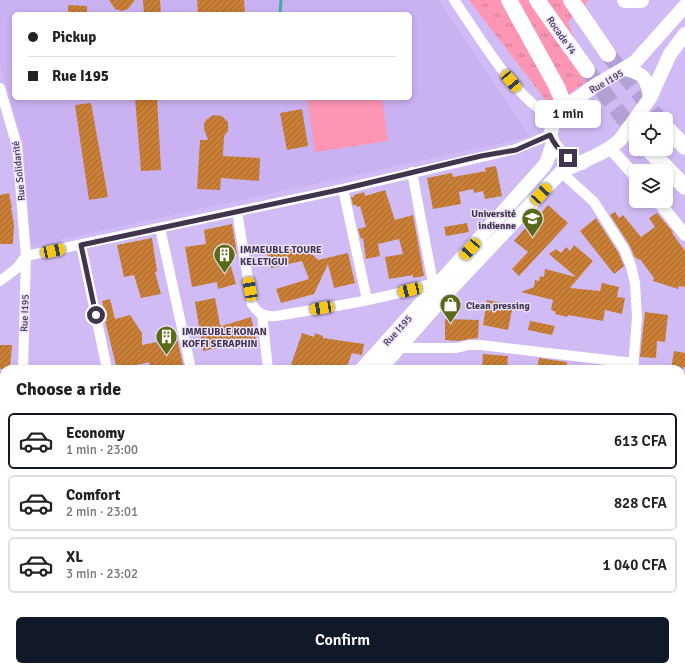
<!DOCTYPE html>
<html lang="en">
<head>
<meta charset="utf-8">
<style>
	:root { --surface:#fff; --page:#f6f6f6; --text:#222; --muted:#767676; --line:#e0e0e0; --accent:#111827 }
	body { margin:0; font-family:Signika,sans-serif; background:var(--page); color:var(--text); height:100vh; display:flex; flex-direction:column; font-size:15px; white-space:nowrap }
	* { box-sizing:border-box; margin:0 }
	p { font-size:13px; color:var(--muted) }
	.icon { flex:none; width:22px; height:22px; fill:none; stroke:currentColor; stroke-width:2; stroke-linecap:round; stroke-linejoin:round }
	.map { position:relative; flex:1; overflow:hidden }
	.panel { position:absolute; left:0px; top:365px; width:685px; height:306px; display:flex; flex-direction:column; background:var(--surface); border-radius:12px 12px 0 0; box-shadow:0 2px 6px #0003 }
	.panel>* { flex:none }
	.hud { position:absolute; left:12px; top:12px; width:400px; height:88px; border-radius:6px; box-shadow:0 2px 6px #0003; display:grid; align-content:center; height:88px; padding:0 16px; background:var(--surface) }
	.buttons { position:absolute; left:629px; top:112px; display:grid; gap:8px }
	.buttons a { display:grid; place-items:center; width:44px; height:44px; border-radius:6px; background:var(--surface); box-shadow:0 2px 6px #0003; font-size:20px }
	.end { position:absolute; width:18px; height:18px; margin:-9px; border:5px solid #3f364d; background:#fff; box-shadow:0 0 0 2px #fff }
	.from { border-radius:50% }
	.bubble { position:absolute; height:28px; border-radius:6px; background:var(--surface); box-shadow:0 2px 6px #0003; font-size:13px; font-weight:600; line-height:28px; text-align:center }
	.car { position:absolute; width:12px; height:24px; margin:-12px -6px; border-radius:5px; box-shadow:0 0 3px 1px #0007; background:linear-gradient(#f5c518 24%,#345 0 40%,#f5c518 0 76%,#345 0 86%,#f5c518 0) }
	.hud b { display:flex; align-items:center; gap:14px; height:38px; font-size:15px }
	.hud b+b { border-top:1px solid var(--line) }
	.hud i { width:10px; height:10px; background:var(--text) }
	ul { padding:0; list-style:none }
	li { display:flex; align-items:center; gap:12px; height:56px; margin:0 8px 6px; padding:0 8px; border:2px solid var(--line); border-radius:6px }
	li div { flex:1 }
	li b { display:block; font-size:15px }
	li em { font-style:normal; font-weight:600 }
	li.on { border-color:var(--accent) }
	li>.icon { width:36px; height:36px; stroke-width:1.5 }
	h2 { padding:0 16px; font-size:18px; line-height:48px }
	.button { display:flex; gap:8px; margin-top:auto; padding:8px 16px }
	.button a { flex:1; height:46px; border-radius:6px; background:var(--accent); color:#fff; font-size:16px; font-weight:600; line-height:46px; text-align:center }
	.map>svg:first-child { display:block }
	.built { fill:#cab1f2; fill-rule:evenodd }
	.grass { fill:url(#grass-tufts) }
	.pitch { fill:#fc96b4 }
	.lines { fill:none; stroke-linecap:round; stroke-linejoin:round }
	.stream { stroke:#48aa9b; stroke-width:3 }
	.building { fill:url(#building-hatch) }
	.trunk-tunnel { stroke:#b4a0d3; stroke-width:16; stroke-dasharray:16 8; stroke-linecap:butt }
	.minor { stroke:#fff; stroke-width:10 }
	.tertiary { stroke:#fff; stroke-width:12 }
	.secondary { stroke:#fff; stroke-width:14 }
	.trunk { stroke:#fff; stroke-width:16 }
	.route { stroke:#3f364d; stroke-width:5 }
	.labels { text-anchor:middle; stroke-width:3; stroke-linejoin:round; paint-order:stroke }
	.street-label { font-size:10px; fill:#3f364d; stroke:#ece3fb }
	.poi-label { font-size:10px; font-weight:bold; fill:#3f364d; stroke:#ece3fb; text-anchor:start }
</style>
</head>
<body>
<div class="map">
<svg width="685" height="671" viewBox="0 0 685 671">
	<defs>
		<pattern id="grass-tufts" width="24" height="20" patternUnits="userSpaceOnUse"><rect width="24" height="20" fill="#fc96b4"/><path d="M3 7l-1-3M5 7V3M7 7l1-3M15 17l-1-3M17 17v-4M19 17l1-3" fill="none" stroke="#cd7b95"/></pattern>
		<pattern id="building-hatch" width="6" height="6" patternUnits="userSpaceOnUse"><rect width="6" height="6" fill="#c97f36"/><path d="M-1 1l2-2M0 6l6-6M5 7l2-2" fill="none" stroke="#a56930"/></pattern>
	</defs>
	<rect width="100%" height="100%" fill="#d1bbf5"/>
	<path class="built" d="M0,0H438L530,137L31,246L23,143L0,64ZM14,14H410V98H14Z"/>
	<path class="grass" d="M469,0H589L568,22L590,79L551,107Z"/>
	<path class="pitch" d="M307,98H382L388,141L315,152Z"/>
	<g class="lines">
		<path class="stream" d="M280,14L281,0"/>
	</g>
	<path class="building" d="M109,0H135L128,9L122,11L115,9Z
		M143,0H160L161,14H144Z
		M197,0H244L245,14H198Z
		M68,5L87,6V14H68Z
		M135,98H157L161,170L141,171Z
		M91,103L108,197L89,200L75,105Z
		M302,109L308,146L287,150L280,113Z
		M213,115L222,116L228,122V131L224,136L223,156L260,158L259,181L221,178L220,190L197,189L200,140H208L204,129V124L206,120Z
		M496,166L502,196L485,199L483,191L474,193L473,189L459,192L461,204L433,209L427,178L452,173L453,177L486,171L485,168Z
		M385,190L395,220L413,215L424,276L413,278V275L389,279L385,257L403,254L399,239L378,244L380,256L366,259L363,238L361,239L358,229L366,227L360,206L357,207L356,205H353L351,197H354V195L364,192L365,196Z
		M9,193L12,208H11L14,224L13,244H0V195Z
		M548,205L568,223L519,276L512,269L528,252L514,241L539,212L540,214Z
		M615,212L619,218L623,215L641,237L655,227L649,218L657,213L673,232L672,233L685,251V287L679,286L678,289L653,281L654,278L640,259L638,260L636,257L635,258L630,246L610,215Z
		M596,218L618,252L624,266L614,274L580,231Z
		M467,223L469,232L446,236L444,227Z
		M232,224L237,254L228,256L236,284L218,289L217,282L192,287L185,247L206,244L204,230Z
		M152,238L157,271L155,272L161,294L141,298L134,275L124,277L117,245Z
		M574,245L593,261L570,288L600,291L602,283L619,287L617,297L625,298L622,314L605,310L603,321L568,315L567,317L555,314L556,312L551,310L553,300L521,292L534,287L535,280L539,281L540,276L544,277L545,269L576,277L549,254L556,249L561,253L566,247L570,251Z
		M305,247L318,260L348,253L355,283L334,288L328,264L314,294L281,303L276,289L309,279L302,261L271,268L267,253Z
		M215,298L220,325L222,326L251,317L257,343L232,348L231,345L203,351L195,302Z
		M110,299L115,319L130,315L142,333V345L177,338L184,369H151L149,362L122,369H117L105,321H107L102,301Z
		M487,300L513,305L508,330L483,325Z
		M645,312L668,315L665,342L657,341L656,358L640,357Z
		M445,319L479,320L478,338L469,339L459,341L445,340Z
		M530,321L555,326L552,335L528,330Z
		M302,333L314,337L315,333L323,336V338L364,344L362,355L352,353L346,369H303L291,365Z
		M0,345H12L10,369H0Z
		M674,351L685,353V367H683V369H671Z
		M483,354L508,356L507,369H482Z
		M539,358L567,362L566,369H537Z"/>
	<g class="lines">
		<path class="trunk-tunnel" d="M608,54L659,119
			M587,70L636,135"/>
		<path class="minor" d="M454,0C478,34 517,103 555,118
			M0,88L17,146L26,256L23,369
			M412,172L433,283
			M561,172L594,202L624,249L631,266L635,283L637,317L633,369
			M343,189L367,300
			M237,211L252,304C258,314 265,317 276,316C329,307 382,300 433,283L441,287
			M160,228L191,369
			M81,245L107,369
			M0,281L17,268L26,256L343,189L516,149L550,135
			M262,314L268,369
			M399,348H456L469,345H481L634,363
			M685,498C684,510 678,543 685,553
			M0,527H4
			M269,667L314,671
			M89,671L91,667
			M259,671L260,667
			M583,671L584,667
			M684,671L685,668"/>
		<path class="tertiary" d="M610,148L636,177
			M658,201L685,235"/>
		<path class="secondary" d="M625,69C645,74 647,78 650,98
			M582,163L568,158L560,152L553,143L550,135L555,118L565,107L596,85L635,62L685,6
			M362,369L544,166L547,161L553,143
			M380,369L449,291L561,172L597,155L610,148L620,140L650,98L670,54L685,34
			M194,671L195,667
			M209,671L210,667"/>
		<path class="trunk" d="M509,0L557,87L565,107
			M537,0L587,70
			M571,0L608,54
			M625,0H641
			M666,127L685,147
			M648,149L685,187"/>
	</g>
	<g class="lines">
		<path class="route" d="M96,315L81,245L343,189L481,156L516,150L550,135C554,145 560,151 568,158"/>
	</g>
	<defs>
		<symbol id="university-pin" viewBox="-11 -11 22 30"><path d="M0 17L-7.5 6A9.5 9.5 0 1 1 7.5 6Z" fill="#586b18" stroke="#ece3fb"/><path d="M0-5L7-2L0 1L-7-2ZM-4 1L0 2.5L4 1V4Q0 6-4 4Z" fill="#fff"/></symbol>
		<symbol id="building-pin" viewBox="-11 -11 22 30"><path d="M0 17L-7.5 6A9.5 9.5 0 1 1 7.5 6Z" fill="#586b18" stroke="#ece3fb"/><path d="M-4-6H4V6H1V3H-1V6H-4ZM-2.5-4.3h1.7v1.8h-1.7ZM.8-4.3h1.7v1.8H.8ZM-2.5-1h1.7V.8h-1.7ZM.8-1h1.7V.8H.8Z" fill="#fff"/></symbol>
		<symbol id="shop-pin" viewBox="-11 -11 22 30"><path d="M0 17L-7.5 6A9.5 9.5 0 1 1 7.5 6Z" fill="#586b18" stroke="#ece3fb"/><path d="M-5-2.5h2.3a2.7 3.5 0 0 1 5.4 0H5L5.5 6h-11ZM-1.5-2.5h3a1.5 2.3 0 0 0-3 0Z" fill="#fff"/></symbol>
	</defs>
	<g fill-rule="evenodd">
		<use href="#university-pin" x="520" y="206" width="25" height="34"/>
		<use href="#building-pin" x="212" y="242" width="25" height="34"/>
		<use href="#shop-pin" x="438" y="292" width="25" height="34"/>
		<use href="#building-pin" x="154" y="324" width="25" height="34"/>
	</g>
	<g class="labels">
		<g class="street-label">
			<text transform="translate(562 35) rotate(55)" y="4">Rocade Y4</text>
			<text transform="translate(606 81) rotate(-30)" y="4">Rue I195</text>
			<text transform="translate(18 171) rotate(-96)" y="4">Rue Solidarité</text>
			<text transform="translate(24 313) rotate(-88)" y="4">Rue I195</text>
			<text transform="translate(397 330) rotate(-48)" y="4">Rue I195</text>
		</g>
		<g class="poi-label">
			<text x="516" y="217" text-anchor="end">Université<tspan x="516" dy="12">indienne</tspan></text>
			<text x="240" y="253">IMMEUBLE TOURE<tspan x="240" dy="12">KELETIGUI</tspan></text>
			<text x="466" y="309">Clean pressing</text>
			<text x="182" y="335">IMMEUBLE KONAN<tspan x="182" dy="12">KOFFI SERAPHIN</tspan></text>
		</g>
	</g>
</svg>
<div class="buttons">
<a><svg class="icon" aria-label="locate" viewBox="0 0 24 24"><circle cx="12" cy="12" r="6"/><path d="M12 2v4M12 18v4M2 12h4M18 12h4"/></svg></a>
<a><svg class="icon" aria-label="layers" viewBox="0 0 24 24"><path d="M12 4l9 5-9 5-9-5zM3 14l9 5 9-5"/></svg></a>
</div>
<i class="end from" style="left:96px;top:315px"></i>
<i class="end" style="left:568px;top:158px"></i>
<div class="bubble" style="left:535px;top:100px;width:66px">1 min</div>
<i class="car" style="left:511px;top:81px;rotate:140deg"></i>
<i class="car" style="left:541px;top:194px;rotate:43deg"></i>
<i class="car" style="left:470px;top:249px;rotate:222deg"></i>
<i class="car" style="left:53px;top:251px;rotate:78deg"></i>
<i class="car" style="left:250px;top:289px;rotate:350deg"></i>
<i class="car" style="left:410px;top:290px;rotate:257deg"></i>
<i class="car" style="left:322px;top:308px;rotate:261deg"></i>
<div class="hud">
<b><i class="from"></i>Pickup</b>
<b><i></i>Rue I195</b>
</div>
<section class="panel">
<h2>Choose a ride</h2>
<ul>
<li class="on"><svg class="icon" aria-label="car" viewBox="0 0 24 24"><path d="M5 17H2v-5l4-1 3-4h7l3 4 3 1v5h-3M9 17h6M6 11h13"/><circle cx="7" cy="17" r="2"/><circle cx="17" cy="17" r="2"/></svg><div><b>Economy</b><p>1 min · 23:00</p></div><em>613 CFA</em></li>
<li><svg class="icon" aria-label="car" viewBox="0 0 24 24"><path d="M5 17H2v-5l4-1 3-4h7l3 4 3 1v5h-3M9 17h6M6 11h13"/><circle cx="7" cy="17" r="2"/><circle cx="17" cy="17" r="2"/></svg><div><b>Comfort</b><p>2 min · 23:01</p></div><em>828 CFA</em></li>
<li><svg class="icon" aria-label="car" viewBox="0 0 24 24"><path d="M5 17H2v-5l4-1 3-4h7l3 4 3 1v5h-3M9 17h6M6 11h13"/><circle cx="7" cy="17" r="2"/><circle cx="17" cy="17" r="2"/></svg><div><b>XL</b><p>3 min · 23:02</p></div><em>1 040 CFA</em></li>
</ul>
<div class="button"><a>Confirm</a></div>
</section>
</div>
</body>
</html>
